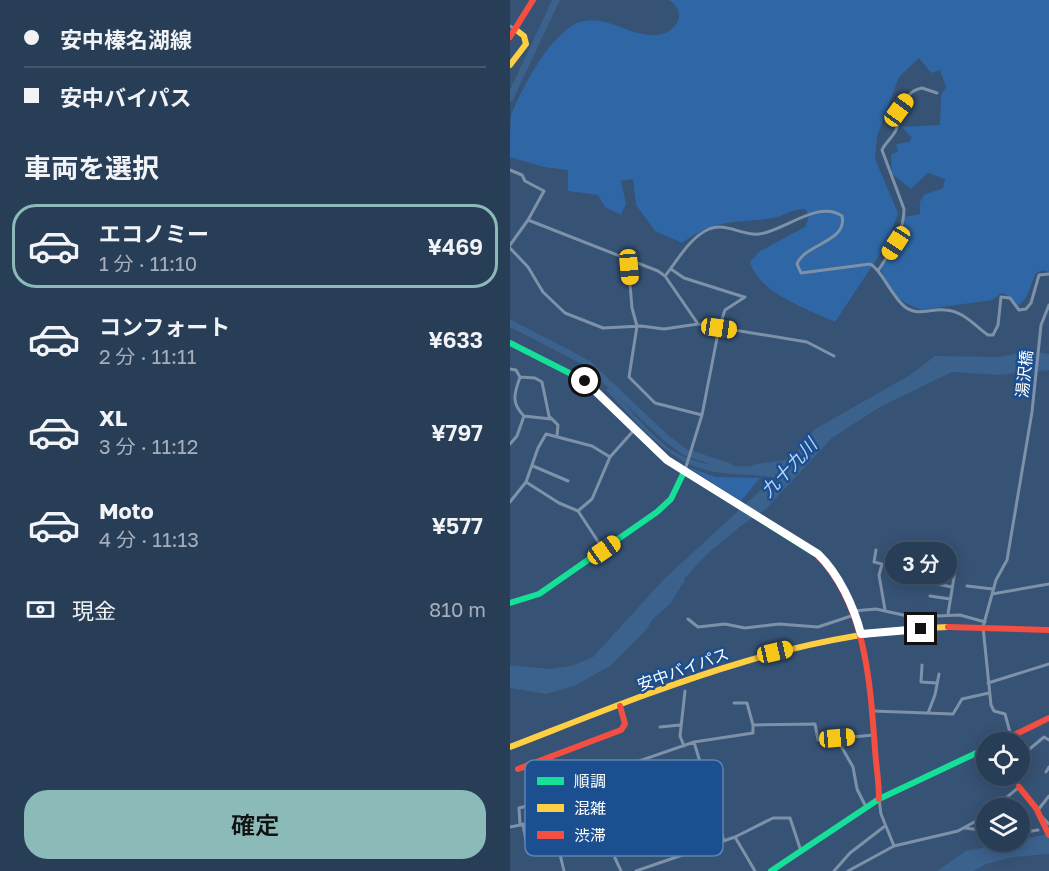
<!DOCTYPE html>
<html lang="ja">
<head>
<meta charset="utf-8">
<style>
	:root { --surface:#283e57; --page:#30455d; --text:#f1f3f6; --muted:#a5aeba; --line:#44576d; --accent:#8bbbb9 }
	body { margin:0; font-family:"Golos Text","Noto Sans JP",sans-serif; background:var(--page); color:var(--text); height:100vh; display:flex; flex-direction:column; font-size:22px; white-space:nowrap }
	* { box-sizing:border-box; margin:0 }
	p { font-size:20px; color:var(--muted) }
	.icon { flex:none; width:33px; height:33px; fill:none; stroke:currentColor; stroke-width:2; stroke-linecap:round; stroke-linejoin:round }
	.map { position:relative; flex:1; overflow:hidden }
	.drawer { display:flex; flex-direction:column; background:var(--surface); width:510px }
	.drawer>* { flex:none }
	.top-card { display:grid; align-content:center; height:132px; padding:0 24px; background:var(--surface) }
	.fabs { position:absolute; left:466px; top:732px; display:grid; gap:12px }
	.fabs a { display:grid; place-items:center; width:54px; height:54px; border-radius:50%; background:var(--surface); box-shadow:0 3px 15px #0003,0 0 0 2px var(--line); font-size:30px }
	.end { position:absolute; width:27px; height:27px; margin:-14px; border:8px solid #fff; background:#111; box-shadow:0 0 0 3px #111 }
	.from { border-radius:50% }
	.bubble { position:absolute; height:42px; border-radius:21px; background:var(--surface); box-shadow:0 3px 15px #0003,0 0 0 2px var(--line); font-size:20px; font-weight:600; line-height:42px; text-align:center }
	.car { position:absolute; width:18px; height:36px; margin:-18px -9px; border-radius:8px; box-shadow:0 0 4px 2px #0007; background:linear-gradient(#f5c518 24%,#345 0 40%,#f5c518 0 76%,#345 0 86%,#f5c518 0) }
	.top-card b { display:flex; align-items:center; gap:21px; height:57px; font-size:22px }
	.top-card b+b { border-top:2px solid var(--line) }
	.top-card i { width:15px; height:15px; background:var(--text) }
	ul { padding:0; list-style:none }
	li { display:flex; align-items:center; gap:18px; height:84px; margin:0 12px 9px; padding:0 12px; border:3px solid transparent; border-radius:24px }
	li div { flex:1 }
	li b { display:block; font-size:22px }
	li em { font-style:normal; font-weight:600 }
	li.on { border-color:var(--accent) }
	li>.icon { width:54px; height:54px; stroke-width:1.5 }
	h2 { padding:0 24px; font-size:27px; line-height:72px }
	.pay { display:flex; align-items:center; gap:15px; height:66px; padding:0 24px; font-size:22px }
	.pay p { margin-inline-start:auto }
	.cta { display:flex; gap:12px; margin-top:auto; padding:12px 24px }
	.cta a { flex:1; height:69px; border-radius:24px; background:var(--accent); color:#111; font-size:24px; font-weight:600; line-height:69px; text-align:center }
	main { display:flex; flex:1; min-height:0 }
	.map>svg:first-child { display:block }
	.green { fill:#2f66a5 }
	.water { fill:#3b618d }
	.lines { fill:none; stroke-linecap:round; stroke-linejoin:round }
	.river { stroke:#3b618d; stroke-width:7 }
	.street { stroke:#7d92a8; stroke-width:3 }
	.fast { stroke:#16e098; stroke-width:6 }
	.slow { stroke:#ffcf43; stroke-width:6 }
	.jam { stroke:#f24e42; stroke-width:6 }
	.route { stroke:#fff; stroke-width:8 }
	.labels { text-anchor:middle; stroke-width:5; stroke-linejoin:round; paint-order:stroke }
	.street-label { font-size:16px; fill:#fff; stroke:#1b4f8f }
	.water-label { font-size:18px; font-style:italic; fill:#b5d3f5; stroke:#1b4f8f }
	.key { fill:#1b4f8f; stroke:#5f84b1; stroke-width:1.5 }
	.key-label { font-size:16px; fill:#fff }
</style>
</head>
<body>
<main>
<section class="drawer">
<div class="top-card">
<b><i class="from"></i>安中榛名湖線</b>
<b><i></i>安中バイパス</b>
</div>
<h2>車両を選択</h2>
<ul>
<li class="on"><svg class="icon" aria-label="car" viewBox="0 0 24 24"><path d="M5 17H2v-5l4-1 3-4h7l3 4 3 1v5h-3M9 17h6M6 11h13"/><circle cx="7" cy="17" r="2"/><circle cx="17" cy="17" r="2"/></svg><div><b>エコノミー</b><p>1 分 · 11:10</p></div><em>¥469</em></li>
<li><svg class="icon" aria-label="car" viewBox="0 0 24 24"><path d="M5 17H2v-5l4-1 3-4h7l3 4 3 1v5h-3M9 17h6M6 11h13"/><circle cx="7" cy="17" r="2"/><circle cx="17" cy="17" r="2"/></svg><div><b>コンフォート</b><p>2 分 · 11:11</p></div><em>¥633</em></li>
<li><svg class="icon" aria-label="car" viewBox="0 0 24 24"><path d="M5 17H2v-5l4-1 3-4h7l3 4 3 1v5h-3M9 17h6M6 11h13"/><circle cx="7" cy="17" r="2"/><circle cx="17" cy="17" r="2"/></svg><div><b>XL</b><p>3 分 · 11:12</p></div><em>¥797</em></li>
<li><svg class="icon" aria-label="car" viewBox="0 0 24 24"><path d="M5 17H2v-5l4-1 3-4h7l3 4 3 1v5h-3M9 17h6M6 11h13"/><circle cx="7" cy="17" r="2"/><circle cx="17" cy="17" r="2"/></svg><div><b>Moto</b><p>4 分 · 11:13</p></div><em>¥577</em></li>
</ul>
<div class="pay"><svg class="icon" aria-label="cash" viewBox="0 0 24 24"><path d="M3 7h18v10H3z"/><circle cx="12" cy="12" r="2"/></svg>現金<p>810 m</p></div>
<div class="cta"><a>確定</a></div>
</section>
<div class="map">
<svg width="539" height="871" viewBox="0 0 539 871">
	<rect width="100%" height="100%" fill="#365274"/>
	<path class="green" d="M159,0H539V272L533,270L526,273L516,298L507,307L504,306L500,297L492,293L482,300L411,310L397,304L385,296L375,284L371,267L395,217L410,214V202L414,195L433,188L435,179L418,173L401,189L382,174L381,155L388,151L386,144L399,142L402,138L392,127L430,125L431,95L436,87L430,70L421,73L409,58L389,77L367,136L365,159L388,213L378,242L325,322C298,309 249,294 240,262L250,251L295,227L299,216L295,209C278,210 275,216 263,218C224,224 208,217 172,243L145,231L126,205L123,179L111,181L116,204L111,215L95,207L88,195L58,191V170L34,167L0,157C0,145 0,128 1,116C11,89 44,26 74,21C99,16 121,37 146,35C166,34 179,12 159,0Z
		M178,467L206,477L250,478L231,501Z"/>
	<path class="water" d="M520,351L539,354V370L489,375L442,372L370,407L322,438L256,509L231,526L196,555L154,601L136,630L100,666L64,686L36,694L0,688V665L40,669L61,666L83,657L154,579L264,478C245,474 223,475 205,472C158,464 127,422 96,390L99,387C119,407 148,446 174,457C205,470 244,466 276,465L305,429L400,375L425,356L489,357Z
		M539,834V854L503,857L476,864L464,871H427L456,851Z"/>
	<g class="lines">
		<path class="river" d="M0,98L46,0
			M0,323L77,363L156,438L175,452L220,467
			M245,468L284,462
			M142,615L158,601L171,580"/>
		<path class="street" d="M0,26L5,29
			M0,170L12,175L15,181L34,191L18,220L0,245
			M18,220L148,271L155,276L188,324
			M0,248L18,267L33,292L55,313L93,328L131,326L154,329L188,324L297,342L324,356
			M118,260L122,308L127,326L119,377L145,403L192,415
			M161,269L174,278L234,297
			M368,271C380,252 394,233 394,209L372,150C375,143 383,137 386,130C391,117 391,91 412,88L427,93
			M155,276C168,260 179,238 199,229C216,222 232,236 249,234C272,232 309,199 332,216C338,242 294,244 287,264L291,273L360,264C372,270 381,296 395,307C409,317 421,308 435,310C454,311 465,326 478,335H483L488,325L491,297L500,298L509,310L516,309L521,303L529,275L539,274
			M0,369L6,370L10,377C4,394 1,403 14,416L7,436L0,444
			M10,377L25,378L32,382L39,416L48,425L47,436
			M14,416L41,419
			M23,466L58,481
			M175,470L192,415L209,328L215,310L235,297
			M16,482L49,503L68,511L93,549
			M0,502L16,482L28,448L36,434L82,446L100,457
			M68,511L82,499L100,457L125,429
			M366,550L364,562L372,564L369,575L375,610
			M428,575L444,578
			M422,583L442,587
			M457,586L483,589
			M482,594L539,584
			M420,596L440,599
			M343,611L366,609L402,617L450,615L475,622
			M438,614L447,559
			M178,619L188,627L215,624L235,628L269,624L308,627L344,615
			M412,665L411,682L427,683
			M478,683L539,664
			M224,703H237L243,725
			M363,711L443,714L452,699L479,693
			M418,713L425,695L429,674
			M150,727L170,725
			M501,736L495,714L484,711L481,705L473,627L486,580L497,560L522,412L531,325L539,305
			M327,739L343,767L347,789L356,807
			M184,742L214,841
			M174,746L170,736L175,691
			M510,757L534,737L539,740
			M536,772L539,767
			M60,795L57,786L184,742L243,733V725L305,724L308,740L364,735
			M369,799L371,814L384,846
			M37,800L54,871
			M484,808L509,787L503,776
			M528,810L539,796
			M532,817L539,824
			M13,824L18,852
			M10,825L9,808L60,795L73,834
			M0,827L41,819
			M455,828L477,831
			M510,833L528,830
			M225,837L263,818H280L291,851
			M48,844L66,838
			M105,858L111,871
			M126,871L225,837L245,871
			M324,871L340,853L375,826
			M338,871L384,846L448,831L477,815"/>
		<path class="fast" d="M0,343L75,381L157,460L307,555
			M0,603L29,594L147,512L161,499L174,472
			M261,871L369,799L477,748"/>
		<path class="slow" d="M0,65L16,44L14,36L5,29
			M0,747C142,692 283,631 438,627"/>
		<path class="jam" d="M0,37L23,0
			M307,555C356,605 360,682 365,749C366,765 369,782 369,799
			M438,627L539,630
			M490,742L539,718
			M8,769L111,730L115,724L110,706
			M509,787L526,808L539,835"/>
	</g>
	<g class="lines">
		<path class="route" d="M75,381L157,460L308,554C329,574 344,607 351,634L411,629"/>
	</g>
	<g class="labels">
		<g class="street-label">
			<text transform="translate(514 374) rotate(-84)" y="6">湯沢橋</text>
			<text transform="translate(173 669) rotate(-20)" y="6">安中バイパス</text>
		</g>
		<g class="water-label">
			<text transform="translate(279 468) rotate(-47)" y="6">九十九川</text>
		</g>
	</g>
	<rect x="15" y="760" width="198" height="96" rx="9" class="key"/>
	<rect x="27" y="777" width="27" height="8" fill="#16e098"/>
	<rect x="27" y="804" width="27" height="8" fill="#ffcf43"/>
	<rect x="27" y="831" width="27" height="8" fill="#f24e42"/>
	<g class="key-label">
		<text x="64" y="787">順調</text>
		<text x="64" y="814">混雑</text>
		<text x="64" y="841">渋滞</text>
	</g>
</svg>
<div class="fabs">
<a><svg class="icon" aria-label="locate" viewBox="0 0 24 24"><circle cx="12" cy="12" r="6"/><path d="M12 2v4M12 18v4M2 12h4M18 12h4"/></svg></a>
<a><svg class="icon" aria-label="layers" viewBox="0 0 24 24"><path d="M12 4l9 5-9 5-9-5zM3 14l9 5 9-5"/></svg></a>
</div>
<i class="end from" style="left:75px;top:381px"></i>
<i class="end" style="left:411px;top:629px"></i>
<div class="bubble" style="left:375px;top:542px;width:72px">3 分</div>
<i class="car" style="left:389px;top:110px;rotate:36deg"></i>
<i class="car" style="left:386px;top:243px;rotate:213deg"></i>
<i class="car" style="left:119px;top:267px;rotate:175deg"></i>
<i class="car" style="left:209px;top:328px;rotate:98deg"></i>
<i class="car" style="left:94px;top:550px;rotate:55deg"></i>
<i class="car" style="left:265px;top:652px;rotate:77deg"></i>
<i class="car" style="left:327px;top:738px;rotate:85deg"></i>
</div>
</main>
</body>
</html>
